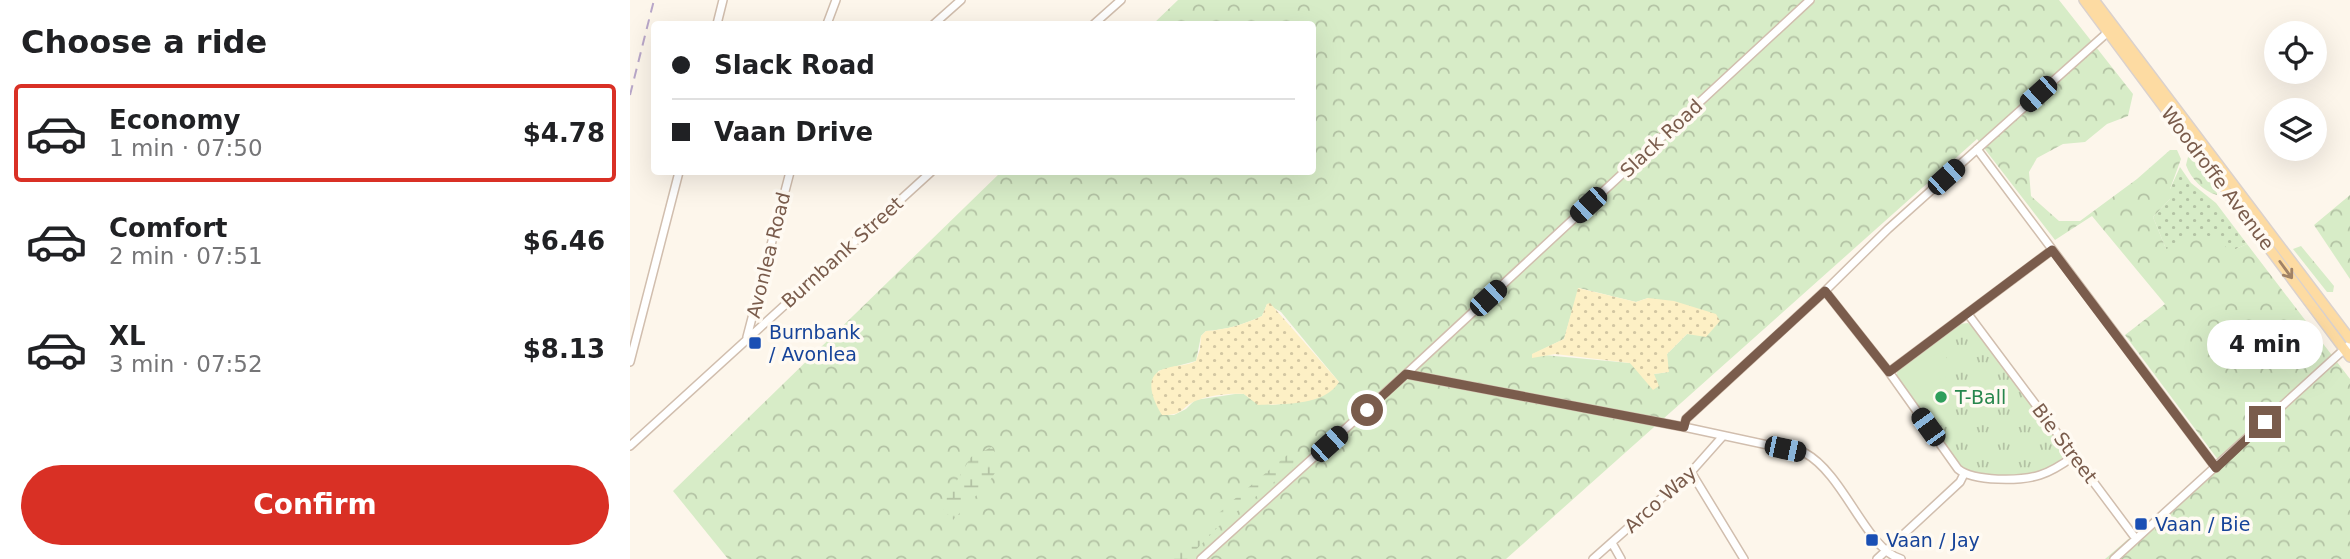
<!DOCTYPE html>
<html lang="en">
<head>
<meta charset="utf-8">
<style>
	:root { --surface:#fff; --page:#f6f6f6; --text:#202124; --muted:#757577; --line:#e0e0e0; --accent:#d93025 }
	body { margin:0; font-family:"DejaVu Sans",sans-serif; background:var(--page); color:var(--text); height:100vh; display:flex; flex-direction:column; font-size:26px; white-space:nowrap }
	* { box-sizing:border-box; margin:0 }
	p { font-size:23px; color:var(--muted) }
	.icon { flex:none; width:38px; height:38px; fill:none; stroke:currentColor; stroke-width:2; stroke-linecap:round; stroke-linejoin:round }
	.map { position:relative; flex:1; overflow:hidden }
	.sheet { display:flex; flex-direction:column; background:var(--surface); width:630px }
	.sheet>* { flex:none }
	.banner { position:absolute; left:21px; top:21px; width:665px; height:154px; border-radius:7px; box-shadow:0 7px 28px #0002; display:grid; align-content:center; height:154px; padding:0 21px; background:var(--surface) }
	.controls { position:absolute; left:1634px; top:21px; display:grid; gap:14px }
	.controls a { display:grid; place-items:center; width:63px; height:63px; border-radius:50%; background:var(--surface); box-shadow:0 7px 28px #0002; font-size:35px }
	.end { position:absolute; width:32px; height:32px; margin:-16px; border:9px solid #7a5c4c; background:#fff; box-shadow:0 0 0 4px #fff }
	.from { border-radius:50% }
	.bubble { position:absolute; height:49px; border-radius:24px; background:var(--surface); box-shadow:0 7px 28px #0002; font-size:23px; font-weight:600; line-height:49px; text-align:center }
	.car { position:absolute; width:21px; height:42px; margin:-21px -10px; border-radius:9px; box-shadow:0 0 5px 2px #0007; background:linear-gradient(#222 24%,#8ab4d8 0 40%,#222 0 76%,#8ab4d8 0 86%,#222 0) }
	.banner b { display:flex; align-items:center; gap:24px; height:66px; font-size:26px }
	.banner b+b { border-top:2px solid var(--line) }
	.banner i { width:18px; height:18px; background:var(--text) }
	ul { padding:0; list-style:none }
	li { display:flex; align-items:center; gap:21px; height:98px; margin:0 14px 10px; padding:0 7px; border:4px solid transparent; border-radius:7px }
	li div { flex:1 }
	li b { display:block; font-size:26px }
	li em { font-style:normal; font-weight:600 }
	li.on { border-color:var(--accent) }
	li>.icon { width:63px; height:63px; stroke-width:1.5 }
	h2 { padding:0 21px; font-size:32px; line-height:84px }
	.action { display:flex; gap:14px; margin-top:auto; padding:14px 21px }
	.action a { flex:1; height:80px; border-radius:42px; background:var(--accent); color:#fff; font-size:28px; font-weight:600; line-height:80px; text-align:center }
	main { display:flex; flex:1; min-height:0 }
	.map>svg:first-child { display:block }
	.grass { fill:url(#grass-dots) }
	.forest { fill:url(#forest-crowns); fill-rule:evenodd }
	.wetland { fill:url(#wetland-marsh) }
	.sand { fill:url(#sand-dots) }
	.park { fill:url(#park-tufts) }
	.pitch { fill:#d7ecc7 }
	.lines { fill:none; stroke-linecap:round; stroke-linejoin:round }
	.minor-casing { stroke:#d1beae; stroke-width:10 }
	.major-casing { stroke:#dad1cd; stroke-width:12 }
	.minor { stroke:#fff; stroke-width:7 }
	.major { stroke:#fddba2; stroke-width:9 }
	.rail { stroke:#b9a7c9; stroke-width:2; stroke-dasharray:10 7; stroke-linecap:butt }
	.oneway { stroke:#a18266 }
	.route { stroke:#7a5c4c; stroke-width:9 }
	.transit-dot { fill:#1a4fb4; stroke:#fffaf2; stroke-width:2.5 }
	.leisure-dot { fill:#2e9e5b; stroke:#fffaf2; stroke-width:2.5 }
	.labels { text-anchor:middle; stroke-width:7; stroke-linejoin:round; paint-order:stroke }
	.street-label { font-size:19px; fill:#7a5c4c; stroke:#fffaf2 }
	.transit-label { font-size:19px; fill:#164399; stroke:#fffaf2; text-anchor:start }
	.leisure-label { font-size:19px; fill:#27864d; stroke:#fffaf2; text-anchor:start }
</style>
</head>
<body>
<main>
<section class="sheet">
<h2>Choose a ride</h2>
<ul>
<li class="on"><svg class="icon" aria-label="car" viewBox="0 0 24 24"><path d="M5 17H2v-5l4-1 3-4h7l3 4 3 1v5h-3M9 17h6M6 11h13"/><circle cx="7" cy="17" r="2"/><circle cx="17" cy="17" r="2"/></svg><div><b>Economy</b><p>1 min · 07:50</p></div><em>$4.78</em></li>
<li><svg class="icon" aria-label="car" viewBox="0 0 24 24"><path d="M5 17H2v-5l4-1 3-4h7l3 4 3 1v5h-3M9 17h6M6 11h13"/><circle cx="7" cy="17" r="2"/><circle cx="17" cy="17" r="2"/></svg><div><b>Comfort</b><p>2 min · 07:51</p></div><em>$6.46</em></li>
<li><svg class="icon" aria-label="car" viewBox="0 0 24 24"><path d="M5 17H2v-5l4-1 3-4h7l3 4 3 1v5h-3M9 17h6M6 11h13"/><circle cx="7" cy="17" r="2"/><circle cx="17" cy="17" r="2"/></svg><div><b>XL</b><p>3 min · 07:52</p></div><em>$8.13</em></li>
</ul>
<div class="action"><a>Confirm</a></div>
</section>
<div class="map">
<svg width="1720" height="559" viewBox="0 0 1720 559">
	<defs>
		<pattern id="grass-dots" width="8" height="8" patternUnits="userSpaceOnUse" patternTransform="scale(1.75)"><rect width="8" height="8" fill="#d7ecc7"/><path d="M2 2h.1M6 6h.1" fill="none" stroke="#b3c2a4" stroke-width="1.8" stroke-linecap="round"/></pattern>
		<pattern id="forest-crowns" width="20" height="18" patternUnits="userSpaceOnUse" patternTransform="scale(1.75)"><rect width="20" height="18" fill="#d7ecc7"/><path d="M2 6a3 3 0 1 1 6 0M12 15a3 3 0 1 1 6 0" fill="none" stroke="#b3c2a4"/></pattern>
		<pattern id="wetland-marsh" width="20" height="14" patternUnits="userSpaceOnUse" patternTransform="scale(1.75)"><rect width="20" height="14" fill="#d7ecc7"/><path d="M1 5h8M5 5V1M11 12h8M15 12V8" fill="none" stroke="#b3c2a4"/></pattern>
		<pattern id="sand-dots" width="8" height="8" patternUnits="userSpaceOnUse" patternTransform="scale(1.75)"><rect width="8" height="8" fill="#fdf0c5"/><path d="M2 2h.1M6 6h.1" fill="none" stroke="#d2c6a2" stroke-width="1.8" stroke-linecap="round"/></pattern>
		<pattern id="park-tufts" width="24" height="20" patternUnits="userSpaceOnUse" patternTransform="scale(1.75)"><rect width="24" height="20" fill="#d7ecc7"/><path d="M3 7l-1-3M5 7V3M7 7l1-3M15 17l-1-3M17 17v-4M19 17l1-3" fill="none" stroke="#b3c2a4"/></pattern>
	</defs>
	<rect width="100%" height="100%" fill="#fdf6eb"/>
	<path class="grass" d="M1550,167L1561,183L1586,203L1617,244L1606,249H1536L1523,217L1540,199V189Z"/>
	<path class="forest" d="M548,0H1429L1503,94L1498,116L1477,124L1455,142L1433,144L1407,158L1399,172L1401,196L1429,221H1450L1507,179L1540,150H1547L1551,159L1540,189V199L1523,217L1536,249C1558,240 1578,224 1597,248L1606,249L1617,244L1720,379V559H1475L1589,461L1495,335L1535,304L1462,216L1425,240L1347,139L876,559H98L43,491L371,172H682V24H523ZM949,288L1006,302L1018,298L1057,334L1037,354L1038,372L1024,374L1000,363L903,354L934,339ZM637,304L651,312L709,382L686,398L668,402L642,405L622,400L614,394H605L565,400L556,409L544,415H532L528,371L566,361L571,336L576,331C596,330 615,324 632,316Z
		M1558,157C1570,164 1579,181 1587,193V195C1573,191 1561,179 1556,165Z
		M1720,195V279L1684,225Z
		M1671,246L1704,286L1703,292H1697L1663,249Z"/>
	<path class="wetland" d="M362,447L370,465L359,482L323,520L311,507L341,457Z
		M662,451L677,456L591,524L557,559H539L601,502Z"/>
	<path class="sand" d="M948,288L1006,302L1018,298L1044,301L1086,314L1090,321L1076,337L1057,334L1037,354L1039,372L1024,374L1029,386L1023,390L1000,363L925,354L902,358V354L934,339Z
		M640,303L709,382C695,406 652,404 628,405L614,394C600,393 581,395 568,400C552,405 555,416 532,415C522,399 512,374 537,368C547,365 557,366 566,361L570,349L571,336L576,331C596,330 615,324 632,316L637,304Z"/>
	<path class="park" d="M1338,323L1344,327L1434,448L1435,455C1425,467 1407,474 1392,475C1374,477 1351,478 1334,468C1321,461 1279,394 1267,378V370L1329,324Z"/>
	<path class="pitch" d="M1314,351L1323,374L1285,389L1276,367Z
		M1316,381L1327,394C1325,403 1318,410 1308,412L1294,395L1309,382Z"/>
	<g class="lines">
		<defs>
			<path id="minor" d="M87,24L93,0
				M197,24L206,0
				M304,24L331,0
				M464,24L491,0
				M1347,149L1586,468
				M1195,291L1259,372L1328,469C1344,482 1391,481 1410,475C1423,471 1433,464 1444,456
				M1338,314L1506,539
				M117,337L160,172
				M0,362L49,172
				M1259,372L1422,250
				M776,374L1054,427L1175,453C1214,474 1237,550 1271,559
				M1054,427L1056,419L1195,291L1258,229L1478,32
				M0,446L301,172
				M1061,472L1114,559
				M982,543L991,559
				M571,559L776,374L1180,0
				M963,559L1061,472L1093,436
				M1247,559L1330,482L1334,474
				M1484,559L1720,344"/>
			<path id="major" d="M1454,0L1720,357
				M1464,0L1720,339"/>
		</defs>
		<use href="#minor" class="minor-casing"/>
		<use href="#major" class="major-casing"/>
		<use href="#minor" class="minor"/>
		<use href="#major" class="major"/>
		<path class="rail" d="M0,95L24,0"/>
	</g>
	<defs><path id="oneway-shaft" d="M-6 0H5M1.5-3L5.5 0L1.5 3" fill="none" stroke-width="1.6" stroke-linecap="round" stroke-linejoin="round" transform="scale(1.75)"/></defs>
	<use class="oneway" href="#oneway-shaft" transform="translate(1656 270) rotate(54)"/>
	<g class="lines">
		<path class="route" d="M737,410L776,374L1054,427L1056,419L1195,291L1259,372L1422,250L1586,468L1635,422"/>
	</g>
	<g class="transit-dot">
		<rect x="118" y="336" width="14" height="14" rx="3.5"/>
		<rect x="1504" y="517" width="14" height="14" rx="3.5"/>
		<rect x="1235" y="533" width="14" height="14" rx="3.5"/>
	</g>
	<circle class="leisure-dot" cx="1311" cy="397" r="7"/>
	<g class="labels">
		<g class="street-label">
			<text transform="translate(1031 138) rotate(-43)" y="7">Slack Road</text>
			<text transform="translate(1588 178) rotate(53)" y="7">Woodroffe Avenue</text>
			<text transform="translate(212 252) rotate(-42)" y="7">Burnbank Street</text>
			<text transform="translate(138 255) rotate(-76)" y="7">Avonlea Road</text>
			<text transform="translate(1435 443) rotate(53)" y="7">Bie Street</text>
			<text transform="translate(1030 499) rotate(-42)" y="7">Arco Way</text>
		</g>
		<g class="transit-label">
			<text x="139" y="339">Burnbank<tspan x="139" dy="22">/ Avonlea</tspan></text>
			<text x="1525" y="531">Vaan / Bie</text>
			<text x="1256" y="547">Vaan / Jay</text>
		</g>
		<g class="leisure-label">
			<text x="1325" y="404">T-Ball</text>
		</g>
	</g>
</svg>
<div class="controls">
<a><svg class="icon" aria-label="locate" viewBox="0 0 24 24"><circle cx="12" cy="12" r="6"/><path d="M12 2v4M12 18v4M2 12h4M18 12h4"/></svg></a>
<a><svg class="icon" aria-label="layers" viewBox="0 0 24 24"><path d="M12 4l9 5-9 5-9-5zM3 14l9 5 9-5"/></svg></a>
</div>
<i class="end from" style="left:737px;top:410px"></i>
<i class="end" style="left:1635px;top:422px"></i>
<div class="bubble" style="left:1577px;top:320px;width:116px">4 min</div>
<i class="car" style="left:1408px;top:94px;rotate:228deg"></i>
<i class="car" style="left:1316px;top:177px;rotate:48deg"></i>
<i class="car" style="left:958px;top:205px;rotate:227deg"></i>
<i class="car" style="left:858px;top:298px;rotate:47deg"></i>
<i class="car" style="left:1298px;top:427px;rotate:324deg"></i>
<i class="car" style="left:699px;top:444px;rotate:48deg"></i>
<i class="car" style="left:1155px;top:449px;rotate:102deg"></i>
<div class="banner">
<b><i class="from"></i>Slack Road</b>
<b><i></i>Vaan Drive</b>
</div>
</div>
</main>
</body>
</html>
